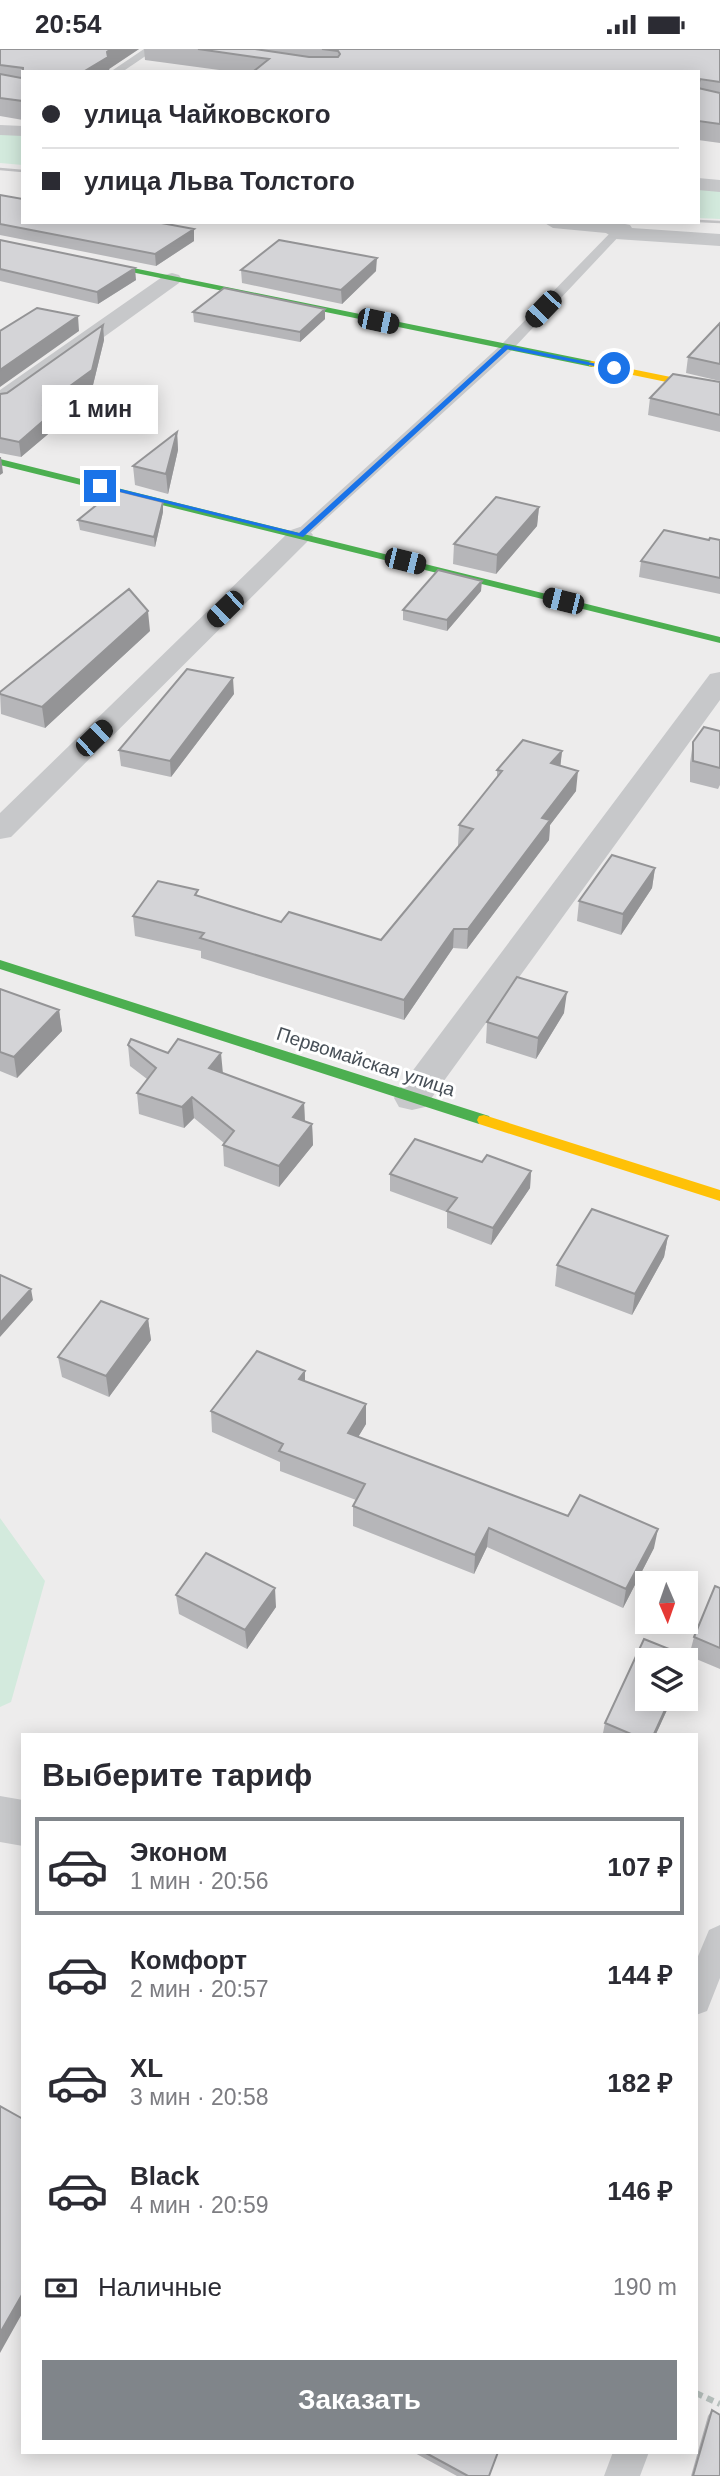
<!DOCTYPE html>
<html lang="ru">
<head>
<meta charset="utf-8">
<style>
	:root { --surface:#fff; --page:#f7f7f7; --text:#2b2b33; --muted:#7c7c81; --line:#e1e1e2; --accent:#80858a }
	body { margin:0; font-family:Helvetica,sans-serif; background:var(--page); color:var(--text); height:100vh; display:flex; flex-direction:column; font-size:26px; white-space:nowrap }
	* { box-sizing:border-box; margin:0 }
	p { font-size:23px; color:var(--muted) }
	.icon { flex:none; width:38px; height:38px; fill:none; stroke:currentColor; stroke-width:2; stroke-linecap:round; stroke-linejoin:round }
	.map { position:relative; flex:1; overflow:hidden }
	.details { position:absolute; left:21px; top:1684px; width:677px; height:721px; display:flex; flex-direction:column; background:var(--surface); border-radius:0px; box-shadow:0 4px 18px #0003 }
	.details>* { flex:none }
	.hud { position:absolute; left:21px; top:21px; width:679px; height:154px; border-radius:0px; box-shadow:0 4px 18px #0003; display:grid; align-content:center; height:154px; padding:0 21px; background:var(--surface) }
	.needle { width:46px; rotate:178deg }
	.tools { position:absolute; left:635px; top:1522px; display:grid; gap:14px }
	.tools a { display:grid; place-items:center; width:63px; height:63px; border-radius:0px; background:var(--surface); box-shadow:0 4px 18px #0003; font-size:35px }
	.end { position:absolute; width:32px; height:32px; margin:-16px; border:9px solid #1a73e8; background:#fff; box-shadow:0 0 0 4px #fff }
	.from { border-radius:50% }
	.bubble { position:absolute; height:49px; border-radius:0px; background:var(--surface); box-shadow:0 4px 18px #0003; font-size:23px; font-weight:800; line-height:49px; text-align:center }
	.car { position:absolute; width:21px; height:42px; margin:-21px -10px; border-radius:9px; box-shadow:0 0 5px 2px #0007; background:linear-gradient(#222 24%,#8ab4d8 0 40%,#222 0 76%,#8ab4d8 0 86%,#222 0) }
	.hud b { display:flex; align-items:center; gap:24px; height:66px; font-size:26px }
	.hud b+b { border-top:2px solid var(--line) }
	.hud i { width:18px; height:18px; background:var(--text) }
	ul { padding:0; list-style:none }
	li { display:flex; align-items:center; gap:21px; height:98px; margin:0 14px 10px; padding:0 7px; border:4px solid transparent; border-radius:0px }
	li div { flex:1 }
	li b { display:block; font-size:26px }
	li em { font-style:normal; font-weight:800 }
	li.selected { border-color:var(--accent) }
	li>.icon { width:63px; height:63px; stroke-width:1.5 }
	h2 { padding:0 21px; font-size:32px; line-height:84px }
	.pay { display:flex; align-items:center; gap:18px; height:77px; padding:0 21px; font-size:26px }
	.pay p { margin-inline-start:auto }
	.cta { display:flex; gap:14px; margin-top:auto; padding:14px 21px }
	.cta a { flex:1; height:80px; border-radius:0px; background:var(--accent); color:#fff; font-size:28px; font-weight:800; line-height:80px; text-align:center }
	.status { display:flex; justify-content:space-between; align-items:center; height:49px; padding:0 35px; background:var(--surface); direction:ltr }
	.status svg { height:19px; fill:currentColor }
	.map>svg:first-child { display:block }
	.green { fill:#d3eadd }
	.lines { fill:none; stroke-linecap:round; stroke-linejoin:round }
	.path { stroke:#b6bfbc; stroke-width:6; stroke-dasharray:7 5; stroke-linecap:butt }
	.lane { fill:#c7c8ca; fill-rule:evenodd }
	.street { fill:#c7c8ca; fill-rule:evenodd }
	.fast { fill:#4caf50; fill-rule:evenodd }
	.slow { fill:#ffc107; fill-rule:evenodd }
	.rail { stroke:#c2c2c4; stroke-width:2.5 }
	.wall { fill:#b6b6b9 }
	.shaded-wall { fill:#949496 }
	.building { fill:#d4d4d7; stroke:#949496; stroke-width:2 }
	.route { fill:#1a73e8 }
	.labels { text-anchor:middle; stroke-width:6; stroke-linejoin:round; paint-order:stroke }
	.street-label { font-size:19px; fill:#464e56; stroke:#fff }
</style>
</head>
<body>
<div class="status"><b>20:54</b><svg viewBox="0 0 49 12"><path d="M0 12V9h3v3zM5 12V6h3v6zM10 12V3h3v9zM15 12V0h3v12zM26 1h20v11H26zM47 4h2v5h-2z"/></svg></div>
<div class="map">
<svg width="720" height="2427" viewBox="0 0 720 2427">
	<rect width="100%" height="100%" fill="#edecec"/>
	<path class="green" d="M0,84L23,85V116L0,114Z
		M698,138L720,140V170L698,169Z
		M0,1469L45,1532L11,1653L0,1658Z"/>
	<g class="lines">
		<path class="path" d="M696,2344L720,2355"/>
		<path class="lane" d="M144,0H156L122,23H110Z
			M612,182L622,184L512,301L305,489H295L293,486L295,483L502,295Z
			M720,1876V1929L707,1962L696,1966V1912L709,1881Z
			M613,2403H649L640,2427H604Z"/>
		<path class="street" d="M0,76L23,77V87L0,86Z
			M698,129L720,131V143L698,141Z
			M543,173H615L630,176L632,179L720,185V197L616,190L606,184L553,179Z
			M172,224L179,226L182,230L179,234L8,357L0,359V341L165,226Z
			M300,478L309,481L313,486L309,491L11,788L0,790V764L291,481Z
			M720,623V651L425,1058L412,1061L399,1058L394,1049L399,1040L710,625Z
			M0,1747L23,1751V1797L0,1793Z"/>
		<path class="fast" d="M0,192L592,312L597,315L592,318L0,196Z
			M0,410L720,588V594L0,416Z
			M0,911L489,1067L491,1071L489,1075H479L0,920Z"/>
		<path class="slow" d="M592,312L720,338V344L589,317V313Z
			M484,1066L720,1141V1152L479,1075L477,1071L479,1067Z"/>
		<path class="rail" d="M0,120L23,122
			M698,172L720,173"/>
	</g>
	<path class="wall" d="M0,0H139L109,20L110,23H23V71L0,67Z
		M144,0H720V94L698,91V23H234L145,11Z
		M0,146L194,192L156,217L0,186Z
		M0,191L136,231L98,255L0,232Z
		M241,221L376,222L342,255L242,234Z
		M325,260V270L300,293L194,273L193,263Z
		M720,274V332L686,324L688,308Z
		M103,276L104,291L93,336L59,362L60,375L21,408L0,404V345L7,344Z
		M720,333V383L648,366L650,349Z
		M177,383L178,401L168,445L135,436L133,417Z
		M163,453V463L155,498L80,481L78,471Z
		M539,458L537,477L496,525L453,515L454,495Z
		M720,491V545L639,528L641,512Z
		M481,542L447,582L403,571V561Z
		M150,582L45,679L1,665L0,643Z
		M234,645L171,728L121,717L119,701Z
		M720,682V736L718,740L690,733V714L693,693Z
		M562,702L560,717L576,742L550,776L549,791L467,900L453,899L404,971L201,909V902L135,887L133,867L199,847L281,873L381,891L460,797L458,796L459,776L497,728V721Z
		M655,819L652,839L621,886L577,872L579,852Z
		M0,940L59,961L62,982L17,1029L0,1022Z
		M564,964L536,1010L486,994L487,973Z
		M128,996L222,1024L304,1054L305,1072L312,1075L313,1096L279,1138L224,1117L223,1096L224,1094L194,1069L184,1079L139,1065L137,1044L147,1030L130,1017Z
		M482,1113L531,1122L530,1139L491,1196L447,1179V1163L390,1142V1125Z
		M668,1187L664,1208L632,1266L555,1237L557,1216Z
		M148,1270L151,1291L109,1348L62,1328L58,1308Z
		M305,1322V1332L366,1375L358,1388L654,1499L623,1559L487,1498L474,1525L353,1477V1457L356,1451L280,1422V1413L212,1383L211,1362Z
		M720,1539V1620L689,1607L694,1588Z
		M176,1546L276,1558L247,1600L179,1565Z
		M689,1608L686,1619V1612L648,1650H672L656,1685H606L603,1684L605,1674Z
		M712,2361L720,2427H691L708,2367Z
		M413,2403H498L489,2427H457Z"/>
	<path class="shaded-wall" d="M111,0H139L109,20L110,23H83Z
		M194,180V192L156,217L155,205Z
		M377,209L376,222L342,255L341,241Z
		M135,219L136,231L98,255L97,243Z
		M325,260V270L300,293V283Z
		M78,267L79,282L0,338V321Z
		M103,276L104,291L93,336L59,362L60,375L21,408L19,393Z
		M177,383L178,401L168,445L166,425Z
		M0,408H1L3,424L0,426Z
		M163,453V463L155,498L154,488Z
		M539,458L537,477L496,525L497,506Z
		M482,532L481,542L447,582V571Z
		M148,562L150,582L45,679L42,658Z
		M233,629L234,645L171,728L170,712Z
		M562,702L560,721L551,714Z
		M578,722L576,742L550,776L549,791L467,900L468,880L542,769Z
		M655,819L652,839L621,886L623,865Z
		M454,880L453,899L404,971V951Z
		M567,943L564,964L536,1010L538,989Z
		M59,961L62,982L17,1029L14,1008Z
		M221,1004L223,1025L209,1019Z
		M192,1048L194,1069L184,1079L182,1058Z
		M304,1054L305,1075L293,1068Z
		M312,1075L313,1096L279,1138V1117Z
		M531,1122L530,1139L491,1196L493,1179Z
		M668,1187L664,1208L632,1266L635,1245Z
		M31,1240L33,1251L0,1288V1274Z
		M148,1270L151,1291L109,1348L106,1327Z
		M305,1322V1342L299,1330Z
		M366,1355V1375L348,1405V1384Z
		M489,1479L487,1498L474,1525L475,1506Z
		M658,1480L654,1499L623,1559L626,1540Z
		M275,1539L276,1558L247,1600L245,1581Z
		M670,1650H672L656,1685H654Z
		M23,2244V2263L0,2304V2284Z"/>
	<path class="building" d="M0,0H111L107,3L108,8L83,23H23V19L0,16Z
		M198,0H255L309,8H338L340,5L338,2L322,0H720V33L700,30L698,37V23H262L254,22L269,10Z
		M0,25L21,29L23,27V52L0,49Z
		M698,39L720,44V75L698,72Z
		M0,146L23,150V173H156L194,180L155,205L0,175Z
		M0,191L135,219L97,243L0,220Z
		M279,191L377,209L341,241L241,221Z
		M224,239L325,260L300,283L193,263Z
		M37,259L78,267L0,321V282Z
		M720,274V315L688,308Z
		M103,276L92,321L44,356L58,359L19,393L0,389V345L7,344Z
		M673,325L720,333V366L650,349Z
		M177,383L166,425L133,417Z
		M115,441L163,453L154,488L78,471Z
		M496,448L539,458L497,506L454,495Z
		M664,481L709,491L710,489L720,491V529L641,512Z
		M438,521L482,532L447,571L403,561Z
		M129,540L148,562L42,658L0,645V643Z
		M187,620L233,629L170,712L119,701Z
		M704,678L720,682V719L693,712V693Z
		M523,691L562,702L551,714L578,722L542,769L550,771L468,880H454L404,951L200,889L204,884L133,867L158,832L198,841L195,846L281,873L289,863L381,891L473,780L459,776L502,722L497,721Z
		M612,806L655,819L623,865L579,852Z
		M517,928L567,943L538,989L487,973Z
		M0,940L59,961L14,1008L0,1003Z
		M131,990L168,1004L178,990L221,1004L209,1019L304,1054L293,1068L312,1075L279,1117L223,1096L234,1082L192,1048L182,1058L137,1044L156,1019L128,996Z
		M415,1090L482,1113L487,1106L531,1122L493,1179L447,1162L457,1149L390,1125Z
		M592,1160L668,1187L635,1245L557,1216Z
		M0,1226L31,1240L0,1274Z
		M101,1252L148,1270L106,1327L58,1308Z
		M257,1302L305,1322L299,1330L366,1355L348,1384L568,1467L580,1446L658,1480L626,1540L489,1479L475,1506L353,1457L365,1435L279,1402L283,1395L211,1362Z
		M206,1504L275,1539L245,1581L176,1546Z
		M715,1537L720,1539V1599L694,1588Z
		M644,1590L689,1608L686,1614V1612H648V1650H670L654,1685H631L605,1674Z
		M0,2057L23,2070V2244L0,2284Z
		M712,2361L720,2366V2427H693Z
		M424,2403H498L489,2427H468Z"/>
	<path class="route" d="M505,296L617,319L614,321L508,300L303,488L96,437L100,435L299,484Z"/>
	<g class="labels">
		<g class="street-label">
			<text transform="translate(366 1012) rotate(18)" y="7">Первомайская улица</text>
		</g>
	</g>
</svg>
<div class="tools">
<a><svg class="needle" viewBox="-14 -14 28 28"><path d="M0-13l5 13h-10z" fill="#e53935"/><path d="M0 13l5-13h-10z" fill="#7c7c81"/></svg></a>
<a><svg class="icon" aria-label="layers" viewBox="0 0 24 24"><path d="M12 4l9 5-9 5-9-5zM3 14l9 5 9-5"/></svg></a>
</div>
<i class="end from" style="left:614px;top:319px"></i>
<i class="end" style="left:100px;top:437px"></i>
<div class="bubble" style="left:42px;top:336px;width:116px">1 мин</div>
<i class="car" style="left:543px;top:260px;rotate:224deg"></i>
<i class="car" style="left:378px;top:272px;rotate:102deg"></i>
<i class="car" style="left:405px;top:512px;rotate:104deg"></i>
<i class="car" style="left:563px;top:552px;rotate:284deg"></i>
<i class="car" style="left:225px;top:560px;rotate:226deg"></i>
<i class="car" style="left:94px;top:689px;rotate:46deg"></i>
<div class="hud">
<b><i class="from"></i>улица Чайковского</b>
<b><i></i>улица Льва Толстого</b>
</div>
<section class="details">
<h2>Выберите тариф</h2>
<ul>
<li class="selected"><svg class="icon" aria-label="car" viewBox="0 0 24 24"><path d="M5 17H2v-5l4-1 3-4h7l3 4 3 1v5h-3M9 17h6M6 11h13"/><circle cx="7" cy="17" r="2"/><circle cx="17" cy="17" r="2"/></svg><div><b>Эконом</b><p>1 мин · 20:56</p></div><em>107 ₽</em></li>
<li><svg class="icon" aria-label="car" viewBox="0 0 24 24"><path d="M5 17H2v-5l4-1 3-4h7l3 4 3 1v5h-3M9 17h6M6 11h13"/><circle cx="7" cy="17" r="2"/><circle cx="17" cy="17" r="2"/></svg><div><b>Комфорт</b><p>2 мин · 20:57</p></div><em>144 ₽</em></li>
<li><svg class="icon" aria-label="car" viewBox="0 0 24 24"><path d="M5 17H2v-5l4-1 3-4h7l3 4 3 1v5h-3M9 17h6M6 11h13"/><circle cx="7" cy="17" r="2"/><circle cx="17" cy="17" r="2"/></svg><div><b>XL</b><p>3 мин · 20:58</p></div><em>182 ₽</em></li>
<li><svg class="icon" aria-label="car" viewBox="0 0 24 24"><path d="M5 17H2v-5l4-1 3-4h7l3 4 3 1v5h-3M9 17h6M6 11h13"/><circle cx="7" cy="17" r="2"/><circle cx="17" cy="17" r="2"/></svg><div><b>Black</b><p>4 мин · 20:59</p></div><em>146 ₽</em></li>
</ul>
<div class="pay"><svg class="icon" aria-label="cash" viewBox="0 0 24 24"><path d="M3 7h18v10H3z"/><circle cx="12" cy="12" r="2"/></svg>Наличные<p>190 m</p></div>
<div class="cta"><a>Заказать</a></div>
</section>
</div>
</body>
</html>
